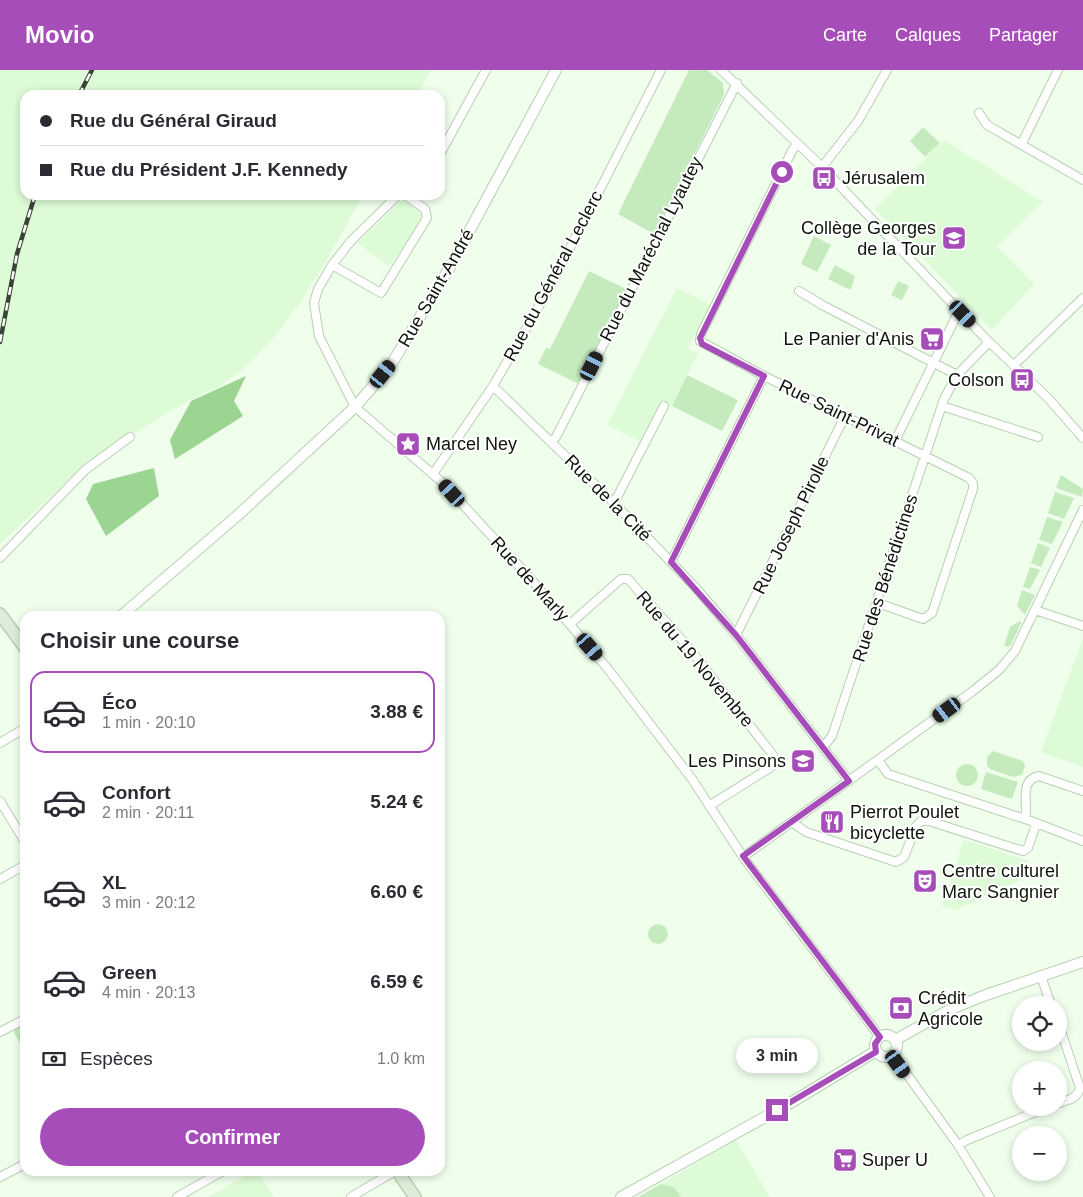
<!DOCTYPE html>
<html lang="fr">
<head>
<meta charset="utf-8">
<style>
	:root { --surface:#fff; --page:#f7f7f7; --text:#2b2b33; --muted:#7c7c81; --line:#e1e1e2; --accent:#a74db9 }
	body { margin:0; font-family:Arial,sans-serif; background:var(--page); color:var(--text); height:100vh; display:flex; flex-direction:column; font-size:19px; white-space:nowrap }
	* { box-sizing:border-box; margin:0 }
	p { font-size:16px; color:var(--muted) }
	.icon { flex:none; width:28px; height:28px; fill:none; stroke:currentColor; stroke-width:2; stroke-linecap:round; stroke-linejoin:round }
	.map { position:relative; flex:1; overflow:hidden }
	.side { position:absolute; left:20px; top:541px; width:425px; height:565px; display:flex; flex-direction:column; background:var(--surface); border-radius:15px; box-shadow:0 2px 8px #0003 }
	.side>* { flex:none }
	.hud { position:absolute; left:20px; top:20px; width:425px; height:110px; border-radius:15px; box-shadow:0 2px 8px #0003; display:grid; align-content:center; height:110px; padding:0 20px; background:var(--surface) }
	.controls { position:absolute; left:1012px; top:926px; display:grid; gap:10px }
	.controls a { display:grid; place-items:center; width:55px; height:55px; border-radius:50%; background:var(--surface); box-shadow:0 2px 8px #0003; font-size:25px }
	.end { position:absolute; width:22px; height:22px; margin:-11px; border:6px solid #a74db9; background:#fff; box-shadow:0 0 0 2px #fff }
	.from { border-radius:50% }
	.bubble { position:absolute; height:35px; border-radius:18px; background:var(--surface); box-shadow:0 2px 8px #0003; font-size:16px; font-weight:700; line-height:35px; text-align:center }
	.car { position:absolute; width:15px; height:30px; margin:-15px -8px; border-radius:6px; box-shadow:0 0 4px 1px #0007; background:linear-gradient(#222 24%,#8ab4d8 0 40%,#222 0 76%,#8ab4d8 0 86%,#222 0) }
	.hud b { display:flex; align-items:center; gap:18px; height:48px; font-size:19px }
	.hud b+b { border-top:1px solid var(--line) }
	.hud i { width:12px; height:12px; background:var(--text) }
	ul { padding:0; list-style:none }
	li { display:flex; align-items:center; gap:15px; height:82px; margin:0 10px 8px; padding:0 10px; border:2px solid transparent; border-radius:15px }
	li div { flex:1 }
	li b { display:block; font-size:19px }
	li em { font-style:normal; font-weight:700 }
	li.selected { border-color:var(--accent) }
	li>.icon { width:45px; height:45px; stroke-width:1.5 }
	h2 { padding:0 20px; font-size:22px; line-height:60px }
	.pay { display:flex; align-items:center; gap:12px; height:55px; padding:0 20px; font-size:19px }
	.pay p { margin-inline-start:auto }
	.action { display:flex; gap:10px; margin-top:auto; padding:10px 20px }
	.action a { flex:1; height:58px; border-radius:30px; background:var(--accent); color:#fff; font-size:20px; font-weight:700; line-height:58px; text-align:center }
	header { display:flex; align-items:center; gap:30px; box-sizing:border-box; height:70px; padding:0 25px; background:var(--accent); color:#fff }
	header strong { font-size:24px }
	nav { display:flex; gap:28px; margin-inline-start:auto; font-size:18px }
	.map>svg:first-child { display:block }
	.built { fill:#dcfbd6 }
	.green { fill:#c5eabe }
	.forest { fill:#9cd592 }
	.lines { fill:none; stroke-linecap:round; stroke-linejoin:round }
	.minor-casing { stroke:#b7d0b3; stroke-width:10 }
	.tertiary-casing { stroke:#b7d0b3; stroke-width:12 }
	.secondary-casing { stroke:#b7d0b3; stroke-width:14 }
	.minor { stroke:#fff; stroke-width:8 }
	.tertiary { stroke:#fff; stroke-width:10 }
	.secondary { stroke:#dcedd9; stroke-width:11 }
	.rail-casing { stroke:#3a4337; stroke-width:4.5 }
	.rail { stroke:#fff; stroke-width:2.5; stroke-dasharray:8; stroke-linecap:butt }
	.route { stroke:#a74db9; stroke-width:6 }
	.labels { text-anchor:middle; stroke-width:4; stroke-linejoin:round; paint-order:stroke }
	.poi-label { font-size:18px; fill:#0d150b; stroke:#fff; text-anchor:start }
	.street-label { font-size:18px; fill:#0d150b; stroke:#fff }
</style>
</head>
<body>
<header>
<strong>Movio</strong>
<nav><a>Carte</a><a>Calques</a><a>Partager</a></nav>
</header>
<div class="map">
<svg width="1083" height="1127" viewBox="0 0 1083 1127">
	<rect width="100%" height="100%" fill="#efffec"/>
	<path class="built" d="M0,0H431L417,25H25V125H363L324,195L303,228L282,258L248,295L220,316L186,332L88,391L0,474Z
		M944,70L1043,132L997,176L1034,214L992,260L875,139Z
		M403,129L426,147L389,196L358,173Z
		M677,218L710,235L688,279L698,283L671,337L661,332L641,372L607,355Z
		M1083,568V697L1041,682Z
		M964,770L1029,791L1022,809L956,840L942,836Z
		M736,1070L770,1127H640Z
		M254,1101H257L274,1127H208Z"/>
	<path class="green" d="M689,0H707L723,13L724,25L654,164L618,144Z
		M923,57L940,73L925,87L910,71Z
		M814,166L831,175L817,202L801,194Z
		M835,195L855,206L851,219H848L828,209Z
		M589,201L626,219L579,314L538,294L546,278L550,279Z
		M898,211L909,216L902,230L891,225Z
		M687,305L738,330L722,361L672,336Z
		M1061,405L1083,419L1082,427L1056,418Z
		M1055,422L1074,428L1064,449L1048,443Z
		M1047,447L1063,452L1052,474L1039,470Z
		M1038,473L1050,478L1041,497L1031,493Z
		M1030,497L1040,500L1030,519L1023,517Z
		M1022,520L1035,525L1025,545L1017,536Z
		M1020,551L1022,552L1011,574L1009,577L1004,576L1010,557Z
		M993,681L1023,691L1025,696L1022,705L1013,707L990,699L987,696V687Z
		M956 705a11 11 0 1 1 22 0a11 11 0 1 1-22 0Z
		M986,702L1018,712L1012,729L981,719Z
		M648 864a10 10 0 1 1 20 0a10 10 0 1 1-20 0Z
		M25,954V984L13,960Z
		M661,1114L675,1118L681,1127H638Z"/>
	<path class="forest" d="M246,306L234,331L243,346L175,389L170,370L191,331Z
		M154,398L159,426L106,466L86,429L93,414Z"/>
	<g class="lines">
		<defs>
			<path id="minor" d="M721,0L822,97L987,270L1048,328L1083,368
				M979,43L987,55L1083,110
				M1022,73L1058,0
				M798,74L793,79L701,264L700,271L764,306L969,408L973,413V419L932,543L923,549L878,533
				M440,84L486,0
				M822,97L858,51L887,0
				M398,125L351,171L332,195L318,219L314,233L319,266L355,337L443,413L530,508L608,599L692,709L743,787L880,967
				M332,195L381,223L427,148L425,139L405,125
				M799,221L824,236L957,305
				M1014,295L1083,228
				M493,316L614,433L696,518L736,565L849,711
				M942,336L1038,367
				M895,371L956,247L961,242
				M551,372L556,367L737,13
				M433,404L493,316L550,217L661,0
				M614,433L664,336
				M0,488L85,400L130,367
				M671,492L764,306
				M1035,540L1083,556
				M570,554L621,509H628L688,577L773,685L774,691L771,697L709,736
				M736,565L845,346
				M0,673L25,658
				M823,677L832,666L944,329L957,305L989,272
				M878,690L888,704L1031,751L1083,771
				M0,731L25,772
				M1025,749C1029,735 1018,710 1039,706L1083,721
				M792,752L806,762L896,792L904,787L916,756L921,751H929L1023,781L1028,778L1036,754
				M743,787L973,621L999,600L1015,581L1083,440
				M0,809L25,795
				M1041,906L1051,935
				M1059,955L1080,1018C1077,1029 1068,1030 1059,1033
				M0,962L25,949
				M893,985L958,1075L990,1127
				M958,1075L967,1070L1045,1038
				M0,1107L25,1094
				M177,1127L223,1101
				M351,1127L395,1101"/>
			<path id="tertiary" d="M121,546L237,446L355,337L391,295L450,197L556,0
				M875 976a11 11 0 1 1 22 0a11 11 0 1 1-22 0Z
				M895,970L949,940L983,926L1083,892
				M621,1127L792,1032L876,981"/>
			<path id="secondary" d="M0,544L25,578
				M397,1101L415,1127"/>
		</defs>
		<use href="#minor" class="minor-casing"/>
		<use href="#tertiary" class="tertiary-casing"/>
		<use href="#secondary" class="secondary-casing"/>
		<use href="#minor" class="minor"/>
		<use href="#tertiary" class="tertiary"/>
		<use href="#secondary" class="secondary"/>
		<defs>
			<path id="rail" d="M79,25L92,0
				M0,272L17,184L35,125"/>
		</defs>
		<use href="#rail" class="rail-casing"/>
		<use href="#rail" class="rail"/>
	</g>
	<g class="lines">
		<path class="route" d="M777,1040L876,982L875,974L880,967L743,786L849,711L736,565L671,492L764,306L702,274L700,268L782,102"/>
	</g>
	<defs>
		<symbol id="bus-square" viewBox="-11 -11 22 22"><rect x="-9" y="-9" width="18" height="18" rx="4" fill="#a74db9" stroke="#fff"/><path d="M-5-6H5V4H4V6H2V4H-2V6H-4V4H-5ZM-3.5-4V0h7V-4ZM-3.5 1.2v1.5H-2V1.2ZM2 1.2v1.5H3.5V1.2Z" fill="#fff"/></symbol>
		<symbol id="school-square" viewBox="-11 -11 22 22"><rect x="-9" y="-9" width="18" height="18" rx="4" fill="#a74db9" stroke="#fff"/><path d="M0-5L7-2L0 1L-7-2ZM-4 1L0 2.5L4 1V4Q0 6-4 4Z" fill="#fff"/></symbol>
		<symbol id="supermarket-square" viewBox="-11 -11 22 22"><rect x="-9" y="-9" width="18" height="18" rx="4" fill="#a74db9" stroke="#fff"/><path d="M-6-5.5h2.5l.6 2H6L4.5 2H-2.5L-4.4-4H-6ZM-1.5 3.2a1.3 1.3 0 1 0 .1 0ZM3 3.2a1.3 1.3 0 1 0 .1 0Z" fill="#fff"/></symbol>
		<symbol id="sight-square" viewBox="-11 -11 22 22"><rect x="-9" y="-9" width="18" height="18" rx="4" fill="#a74db9" stroke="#fff"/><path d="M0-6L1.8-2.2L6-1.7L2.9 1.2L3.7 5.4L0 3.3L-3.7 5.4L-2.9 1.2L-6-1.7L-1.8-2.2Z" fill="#fff"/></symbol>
		<symbol id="restaurant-square" viewBox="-11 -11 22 22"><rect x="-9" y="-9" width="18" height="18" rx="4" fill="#a74db9" stroke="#fff"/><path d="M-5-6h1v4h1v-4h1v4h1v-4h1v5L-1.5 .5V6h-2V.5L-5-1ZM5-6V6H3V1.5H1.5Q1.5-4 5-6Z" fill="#fff"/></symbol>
		<symbol id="theatre-square" viewBox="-11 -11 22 22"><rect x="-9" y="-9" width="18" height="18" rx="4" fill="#a74db9" stroke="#fff"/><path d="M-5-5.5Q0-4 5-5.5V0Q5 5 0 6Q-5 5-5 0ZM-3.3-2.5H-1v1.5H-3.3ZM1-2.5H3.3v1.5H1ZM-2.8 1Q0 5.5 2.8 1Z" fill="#fff"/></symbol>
		<symbol id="bank-square" viewBox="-11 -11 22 22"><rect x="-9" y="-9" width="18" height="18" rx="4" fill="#a74db9" stroke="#fff"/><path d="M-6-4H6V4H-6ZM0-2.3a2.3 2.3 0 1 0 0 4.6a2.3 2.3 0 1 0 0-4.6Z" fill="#fff"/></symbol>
	</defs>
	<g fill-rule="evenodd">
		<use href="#bus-square" x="810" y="94" width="28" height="28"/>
		<use href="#school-square" x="940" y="154" width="28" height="28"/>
		<use href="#supermarket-square" x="918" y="255" width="28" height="28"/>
		<use href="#bus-square" x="1008" y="296" width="28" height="28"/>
		<use href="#sight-square" x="394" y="360" width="28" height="28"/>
		<use href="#school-square" x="789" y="677" width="28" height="28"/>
		<use href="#restaurant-square" x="818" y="738" width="28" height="28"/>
		<use href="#theatre-square" x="911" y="797" width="28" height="28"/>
		<use href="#bank-square" x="887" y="924" width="28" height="28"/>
		<use href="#supermarket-square" x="831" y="1076" width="28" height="28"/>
	</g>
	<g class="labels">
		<g class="poi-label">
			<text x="842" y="114">Jérusalem</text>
			<text x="936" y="164" text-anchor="end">Collège Georges<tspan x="936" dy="21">de la Tour</tspan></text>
			<text x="914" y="275" text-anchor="end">Le Panier d'Anis</text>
			<text x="1004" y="316" text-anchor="end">Colson</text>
			<text x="426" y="380">Marcel Ney</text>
			<text x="786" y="697" text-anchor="end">Les Pinsons</text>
			<text x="850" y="748">Pierrot Poulet<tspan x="850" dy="21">bicyclette</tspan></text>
			<text x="942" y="807">Centre culturel<tspan x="942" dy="21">Marc Sangnier</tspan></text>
			<text x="918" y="934">Crédit<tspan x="918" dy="21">Agricole</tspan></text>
			<text x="862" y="1096">Super U</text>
		</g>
		<g class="street-label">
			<text transform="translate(651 179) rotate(-63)" y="6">Rue du Maréchal Lyautey</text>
			<text transform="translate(553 206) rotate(-62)" y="6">Rue du Général Leclerc</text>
			<text transform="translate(436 218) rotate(-60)" y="6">Rue Saint-André</text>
			<text transform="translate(839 343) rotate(26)" y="6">Rue Saint-Privat</text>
			<text transform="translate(608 428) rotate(45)" y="6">Rue de la Cité</text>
			<text transform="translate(791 455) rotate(-64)" y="6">Rue Joseph Pirolle</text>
			<text transform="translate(885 508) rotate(-72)" y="6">Rue des Bénédictines</text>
			<text transform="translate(530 509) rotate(48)" y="6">Rue de Marly</text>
			<text transform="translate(695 589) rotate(50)" y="6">Rue du 19 Novembre</text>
		</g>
	</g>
</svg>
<div class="controls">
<a><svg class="icon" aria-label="locate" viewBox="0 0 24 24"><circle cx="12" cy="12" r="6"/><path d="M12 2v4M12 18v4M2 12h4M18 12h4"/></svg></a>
<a>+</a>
<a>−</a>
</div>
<i class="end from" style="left:782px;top:102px"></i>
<i class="end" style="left:777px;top:1040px"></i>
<div class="bubble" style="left:736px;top:968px;width:82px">3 min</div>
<i class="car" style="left:963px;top:244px;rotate:137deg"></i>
<i class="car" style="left:592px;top:296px;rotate:27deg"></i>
<i class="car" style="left:383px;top:304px;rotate:39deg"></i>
<i class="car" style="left:452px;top:423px;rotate:318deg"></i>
<i class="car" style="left:590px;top:577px;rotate:139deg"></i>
<i class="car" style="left:947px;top:640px;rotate:234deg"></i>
<i class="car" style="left:898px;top:994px;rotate:144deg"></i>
<div class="hud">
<b><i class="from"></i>Rue du Général Giraud</b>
<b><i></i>Rue du Président J.F. Kennedy</b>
</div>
<section class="side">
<h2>Choisir une course</h2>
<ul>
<li class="selected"><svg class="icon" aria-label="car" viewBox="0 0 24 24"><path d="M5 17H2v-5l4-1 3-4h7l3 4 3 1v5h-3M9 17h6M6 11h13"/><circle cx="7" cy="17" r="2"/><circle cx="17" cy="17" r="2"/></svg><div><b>Éco</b><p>1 min · 20:10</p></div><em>3.88 €</em></li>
<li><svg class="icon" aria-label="car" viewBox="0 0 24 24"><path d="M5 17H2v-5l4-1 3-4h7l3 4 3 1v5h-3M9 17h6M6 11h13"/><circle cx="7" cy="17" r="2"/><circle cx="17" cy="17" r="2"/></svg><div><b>Confort</b><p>2 min · 20:11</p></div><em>5.24 €</em></li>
<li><svg class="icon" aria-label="car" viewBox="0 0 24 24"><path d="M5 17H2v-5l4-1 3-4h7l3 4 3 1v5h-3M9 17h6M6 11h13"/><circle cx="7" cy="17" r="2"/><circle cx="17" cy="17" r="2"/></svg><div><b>XL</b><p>3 min · 20:12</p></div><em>6.60 €</em></li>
<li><svg class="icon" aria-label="car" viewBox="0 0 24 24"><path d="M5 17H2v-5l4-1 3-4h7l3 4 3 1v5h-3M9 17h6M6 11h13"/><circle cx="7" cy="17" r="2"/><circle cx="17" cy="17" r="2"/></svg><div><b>Green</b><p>4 min · 20:13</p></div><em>6.59 €</em></li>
</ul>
<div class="pay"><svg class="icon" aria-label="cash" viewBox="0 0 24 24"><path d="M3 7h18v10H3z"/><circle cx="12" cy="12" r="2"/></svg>Espèces<p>1.0 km</p></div>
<div class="action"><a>Confirmer</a></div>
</section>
</div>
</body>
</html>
